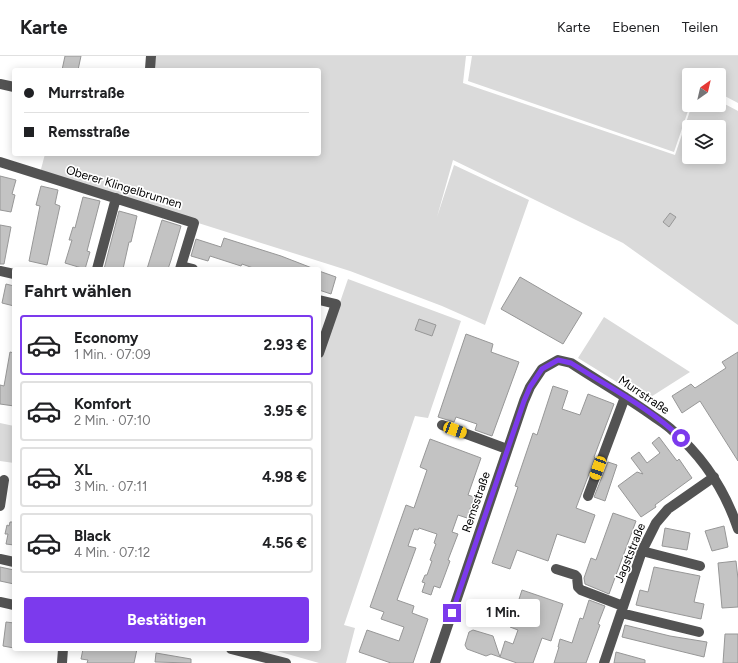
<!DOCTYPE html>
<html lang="de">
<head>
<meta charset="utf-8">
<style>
	:root { --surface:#fff; --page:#f2f2f2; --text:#202124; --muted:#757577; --line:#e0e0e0; --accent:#7c3aed }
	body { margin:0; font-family:Figtree,sans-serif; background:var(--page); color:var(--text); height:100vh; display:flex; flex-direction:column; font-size:15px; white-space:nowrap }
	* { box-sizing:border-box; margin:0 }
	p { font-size:13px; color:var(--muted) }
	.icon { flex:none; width:22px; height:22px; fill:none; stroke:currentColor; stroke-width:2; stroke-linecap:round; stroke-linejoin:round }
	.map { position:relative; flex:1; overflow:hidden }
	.panel { position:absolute; left:12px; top:211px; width:309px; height:384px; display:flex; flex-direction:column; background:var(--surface); border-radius:4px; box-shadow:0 2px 10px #0003 }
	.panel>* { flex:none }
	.guide { position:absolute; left:12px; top:12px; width:309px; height:88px; border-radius:4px; box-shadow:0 2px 10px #0003; display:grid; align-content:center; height:88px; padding:0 12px; background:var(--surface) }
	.needle { width:26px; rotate:34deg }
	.controls { position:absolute; left:682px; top:12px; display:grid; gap:8px }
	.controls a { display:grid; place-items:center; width:44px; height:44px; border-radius:4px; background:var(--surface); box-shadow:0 2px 10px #0003; font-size:20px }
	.end { position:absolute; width:18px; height:18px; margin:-9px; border:5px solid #7c3aed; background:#fff; box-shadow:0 0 0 2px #fff }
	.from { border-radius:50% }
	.bubble { position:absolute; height:28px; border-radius:4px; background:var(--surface); box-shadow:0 2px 10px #0003; font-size:13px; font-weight:700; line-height:28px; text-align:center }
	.car { position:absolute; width:12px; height:24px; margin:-12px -6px; border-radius:5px; box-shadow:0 0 3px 1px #0007; background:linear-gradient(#f5c518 24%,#345 0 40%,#f5c518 0 76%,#345 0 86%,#f5c518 0) }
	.guide b { display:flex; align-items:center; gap:14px; height:38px; font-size:15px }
	.guide b+b { border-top:1px solid var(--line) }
	.guide i { width:10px; height:10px; background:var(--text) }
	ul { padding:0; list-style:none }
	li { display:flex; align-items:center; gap:12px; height:60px; margin:0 8px 6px; padding:0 4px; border:2px solid var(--line); border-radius:4px }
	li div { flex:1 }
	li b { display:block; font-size:15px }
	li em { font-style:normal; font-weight:700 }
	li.active { border-color:var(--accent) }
	li>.icon { width:36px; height:36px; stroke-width:1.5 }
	h2 { padding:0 12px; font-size:18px; line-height:48px }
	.cta { display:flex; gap:8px; margin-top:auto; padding:8px 12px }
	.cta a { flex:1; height:46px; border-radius:4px; background:var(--accent); color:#fff; font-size:16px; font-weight:700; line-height:46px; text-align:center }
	header { display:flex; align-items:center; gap:24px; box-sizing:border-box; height:56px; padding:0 20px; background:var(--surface); border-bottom:1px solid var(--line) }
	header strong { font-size:19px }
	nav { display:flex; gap:22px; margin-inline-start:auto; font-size:14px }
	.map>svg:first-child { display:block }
	.green { fill:#dadada; fill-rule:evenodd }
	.building { fill:#c3c3c3; stroke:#979797 }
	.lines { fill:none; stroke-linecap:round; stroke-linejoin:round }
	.minor { stroke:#535353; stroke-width:10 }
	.route { stroke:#7c3aed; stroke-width:5 }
	.labels { text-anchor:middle; stroke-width:3.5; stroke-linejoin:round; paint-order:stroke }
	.street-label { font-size:12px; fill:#000; stroke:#fff }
</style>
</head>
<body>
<header>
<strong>Karte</strong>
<nav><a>Karte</a><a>Ebenen</a><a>Teilen</a></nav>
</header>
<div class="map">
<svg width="738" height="607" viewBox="0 0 738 607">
	<rect width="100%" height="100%" fill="#fff"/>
	<path class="green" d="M156,0H466L463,27L675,99L692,49H719V45L738,55V269L623,187L453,104L437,161L454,109L529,144L485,269L442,250L350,215L40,117L45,98H319V14H154ZM689,71H719V101H689Z
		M472,0H738V47L719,37V19H689L690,49L674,96L468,25Z
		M348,223L461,265L428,362L415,360L344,569L355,572L346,607H319L270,593H319V307Z
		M604,261L690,316L646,344L578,302Z
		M0,367L14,370V407L0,405Z"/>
	<path class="building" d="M65,0H81L78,14H62Z
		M0,120L16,124L12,138L15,139L11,156L0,154Z
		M41,130L58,134L55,148L60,150L47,209L29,205L40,150L36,149Z
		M83,141L100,145L87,195L90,196L85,213L65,207L72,184H69L73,171L75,172Z
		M119,155L137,160L131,186H129L123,213H104Z
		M670,157L676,161L669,171L663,166Z
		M162,164L181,170L171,204L168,213H147Z
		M0,169L11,171L4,208H0Z
		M224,182L281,200L312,212V213H256L242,208L241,210L210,200L208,205L191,200L196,183L221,191Z
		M319,215L336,221L331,238L319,234Z
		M520,221L582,257L563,288L501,253Z
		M6,228L14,230V250L2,247Z
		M419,263L436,269L432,280L415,274Z
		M466,278L493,288L491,296L519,306L492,380L475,374L477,368L456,361L454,366L438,361Z
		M10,296L14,297V350L0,348V329L4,330Z
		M738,296V405L700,345L682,357L672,340L691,328L695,332L726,312L722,306Z
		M553,330L568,335L562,353L580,359L588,338L614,348L594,401L595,402L576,452L595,459L585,487L557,478L548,505L517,494L510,513L492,507L518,431L515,430L533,377L537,379Z
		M659,381L677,405L679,403L692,422L655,449L656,451L641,461L618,430L637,416L643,418L631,402L639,396L647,407L660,397L652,387Z
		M430,383L481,402L468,439L474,441L467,462L458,459L452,476L458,478L448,504L450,505L440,532L434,530L431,539L422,536L425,527L422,526L425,519H427L432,505L430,504L436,488L434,487L437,478L419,472L418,474L414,473L408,490L416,492L397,544L414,550L412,557L428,563L413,607H391L359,596L367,574L399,585L404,571L381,563L384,556L370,551L406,449L414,452L427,414L420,411Z
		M608,406L617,409L605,445L594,441Z
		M613,457L636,465L609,538L585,528L584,522L591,502L596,504Z
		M10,466H14V489L6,488L8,478H5L7,469L9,470Z
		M724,470L728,491L712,495L705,475Z
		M665,472L690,477L687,494L662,490Z
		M736,505L738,523V551L722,552L718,507Z
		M0,511L14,514V528L0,525Z
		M654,511L700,520L694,546L704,548L701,563L636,549L640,534L648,536Z
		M522,534L563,548L551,585L542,582L533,607H517L491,598L486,600L467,593L465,589L469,576L473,574L493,580L500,601L505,585L513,588L518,574L510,571Z
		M589,544L605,550L598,568L600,569L586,607H554L559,591H558L560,583L572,587L580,562L583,563Z
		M6,566L14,567V592L3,590Z
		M625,569L670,580L707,586L704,601L622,581Z
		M725,578H738V607H723Z
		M83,593H137L134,607H87L88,604L81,603Z
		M616,596L645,604V607H614Z
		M156,597L191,603V607L155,606Z"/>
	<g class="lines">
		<path class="minor" d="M150,13L151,0
			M0,28L14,31
			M0,106L194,167L180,213
			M181,210L193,213
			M97,213L116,142
			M0,215L14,218
			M319,244L336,248L319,297
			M442,369L507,393
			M588,440L625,341
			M0,450L4,424
			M642,495L700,510
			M0,503L14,506
			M556,513L575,519L577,521L578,531L581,534L623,550
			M0,546L14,549
			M621,557L699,576
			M231,593L286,607
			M62,607L63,593
			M435,607L524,345L530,331L542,313L558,304L571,307C598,325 627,341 653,360C660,365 667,369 673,375C704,402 725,434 738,473
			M604,607L642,495L656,467L668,453L714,421"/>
	</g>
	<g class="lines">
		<path class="route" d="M452,557L524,345L530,331L542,313L558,304L571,307C607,330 650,352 681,382"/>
	</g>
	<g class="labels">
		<g class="street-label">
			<text transform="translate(124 131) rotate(17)" y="4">Oberer Klingelbrunnen</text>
			<text transform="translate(644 339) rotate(34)" y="4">Murrstraße</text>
			<text transform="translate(476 446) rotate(-71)" y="4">Remsstraße</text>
			<text transform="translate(630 497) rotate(-68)" y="4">Jagststraße</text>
		</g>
	</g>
</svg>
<div class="controls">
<a><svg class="needle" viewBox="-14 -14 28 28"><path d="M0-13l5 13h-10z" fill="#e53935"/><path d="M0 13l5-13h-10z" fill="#757577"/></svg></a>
<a><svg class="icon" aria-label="layers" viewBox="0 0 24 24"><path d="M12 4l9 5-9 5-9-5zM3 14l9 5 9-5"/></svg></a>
</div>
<i class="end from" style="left:681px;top:382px"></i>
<i class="end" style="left:452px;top:557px"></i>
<div class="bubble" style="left:466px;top:543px;width:74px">1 Min.</div>
<i class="car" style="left:455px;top:374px;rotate:110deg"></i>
<i class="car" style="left:598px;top:412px;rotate:200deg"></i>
<div class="guide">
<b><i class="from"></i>Murrstraße</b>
<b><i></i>Remsstraße</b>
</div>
<section class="panel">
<h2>Fahrt wählen</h2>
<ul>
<li class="active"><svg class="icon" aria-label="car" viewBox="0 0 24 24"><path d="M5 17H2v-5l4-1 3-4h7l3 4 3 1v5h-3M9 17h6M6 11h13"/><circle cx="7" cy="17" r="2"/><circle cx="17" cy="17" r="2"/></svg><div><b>Economy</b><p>1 Min. · 07:09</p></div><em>2.93 €</em></li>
<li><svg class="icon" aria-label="car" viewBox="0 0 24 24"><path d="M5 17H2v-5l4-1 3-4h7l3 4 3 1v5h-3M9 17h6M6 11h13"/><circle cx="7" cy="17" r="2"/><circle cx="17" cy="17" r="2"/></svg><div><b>Komfort</b><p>2 Min. · 07:10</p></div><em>3.95 €</em></li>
<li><svg class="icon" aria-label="car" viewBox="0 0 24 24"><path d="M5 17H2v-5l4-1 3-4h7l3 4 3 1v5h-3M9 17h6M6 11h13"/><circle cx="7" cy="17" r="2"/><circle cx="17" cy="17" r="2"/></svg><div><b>XL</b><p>3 Min. · 07:11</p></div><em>4.98 €</em></li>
<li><svg class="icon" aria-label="car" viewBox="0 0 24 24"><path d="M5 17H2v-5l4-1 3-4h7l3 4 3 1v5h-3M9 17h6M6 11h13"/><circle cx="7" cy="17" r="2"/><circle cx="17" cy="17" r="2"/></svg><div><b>Black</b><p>4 Min. · 07:12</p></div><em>4.56 €</em></li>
</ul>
<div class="cta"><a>Bestätigen</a></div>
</section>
</div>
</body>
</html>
